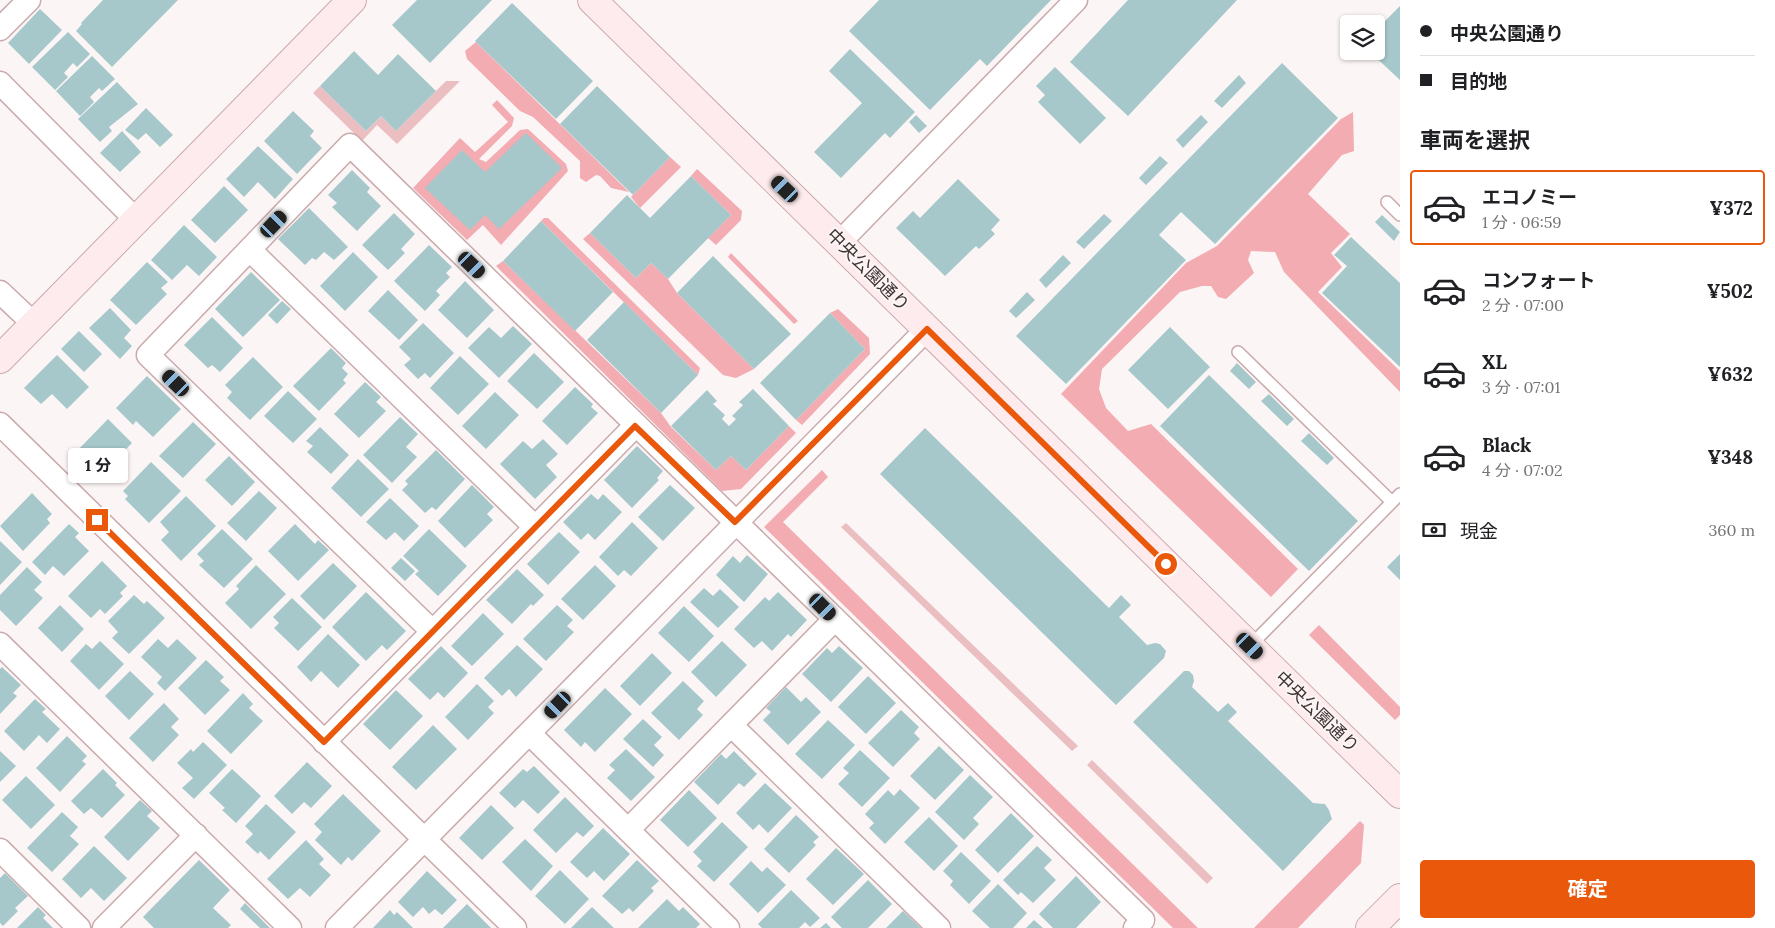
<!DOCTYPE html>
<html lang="ja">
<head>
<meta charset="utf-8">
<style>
	:root { --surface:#fff; --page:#f2f2f2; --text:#202124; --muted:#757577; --line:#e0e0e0; --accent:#ea580c }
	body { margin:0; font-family:Lora,"Noto Sans JP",serif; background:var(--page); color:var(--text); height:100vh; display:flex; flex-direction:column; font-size:19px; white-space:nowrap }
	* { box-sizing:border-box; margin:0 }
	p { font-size:16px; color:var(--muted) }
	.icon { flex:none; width:28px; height:28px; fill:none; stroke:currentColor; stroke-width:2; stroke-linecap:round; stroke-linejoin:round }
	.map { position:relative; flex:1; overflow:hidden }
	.side { display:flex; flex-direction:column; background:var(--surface); width:375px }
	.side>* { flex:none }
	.top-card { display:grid; align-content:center; height:110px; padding:0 20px; background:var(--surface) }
	.buttons { position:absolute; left:1340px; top:15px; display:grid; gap:10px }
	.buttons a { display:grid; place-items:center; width:45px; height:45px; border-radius:5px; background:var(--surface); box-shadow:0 1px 4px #0004; font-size:25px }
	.end { position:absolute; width:22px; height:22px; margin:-11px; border:6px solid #ea580c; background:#fff; box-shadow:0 0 0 2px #fff }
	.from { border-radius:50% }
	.bubble { position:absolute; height:35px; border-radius:5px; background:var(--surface); box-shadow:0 1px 4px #0004; font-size:16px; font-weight:700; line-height:35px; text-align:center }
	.car { position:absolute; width:15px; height:30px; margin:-15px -8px; border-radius:6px; box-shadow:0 0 4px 1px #0007; background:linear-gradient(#222 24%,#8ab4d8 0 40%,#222 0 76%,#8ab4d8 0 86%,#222 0) }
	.top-card b { display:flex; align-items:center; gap:18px; height:48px; font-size:19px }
	.top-card b+b { border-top:1px solid var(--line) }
	.top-card i { width:12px; height:12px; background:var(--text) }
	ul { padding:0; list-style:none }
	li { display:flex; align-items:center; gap:15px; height:75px; margin:0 10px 8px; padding:0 10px; border:2px solid transparent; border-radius:5px }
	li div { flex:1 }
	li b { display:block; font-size:19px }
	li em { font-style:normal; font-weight:700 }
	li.on { border-color:var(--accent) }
	li>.icon { width:45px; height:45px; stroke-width:1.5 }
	h2 { padding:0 20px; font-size:22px; line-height:60px }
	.pay { display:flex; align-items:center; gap:12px; height:55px; padding:0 20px; font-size:19px }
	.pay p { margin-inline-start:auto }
	.cta { display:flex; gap:10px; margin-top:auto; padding:10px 20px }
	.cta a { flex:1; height:58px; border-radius:5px; background:var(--accent); color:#fff; font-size:20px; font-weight:700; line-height:58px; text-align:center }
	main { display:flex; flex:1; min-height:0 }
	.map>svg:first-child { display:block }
	.green { fill:#ebbec1 }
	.forest { fill:#f2acb2 }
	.building { fill:#a6c8cb }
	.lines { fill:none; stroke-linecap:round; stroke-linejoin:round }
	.lane-casing { stroke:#caaaac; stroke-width:14 }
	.street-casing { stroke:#caaaac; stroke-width:25 }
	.secondary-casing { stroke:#caaaac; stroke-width:30 }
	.lane { stroke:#fff; stroke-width:11 }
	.street { stroke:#fff; stroke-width:22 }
	.secondary { stroke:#feebed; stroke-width:28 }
	.route { stroke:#ea580c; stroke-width:6 }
	.labels { text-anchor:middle; stroke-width:4; stroke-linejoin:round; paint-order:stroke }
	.street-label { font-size:18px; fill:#403334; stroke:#fcf5f5 }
</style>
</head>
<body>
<main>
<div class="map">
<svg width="1400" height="928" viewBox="0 0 1400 928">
	<rect width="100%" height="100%" fill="#fcf5f5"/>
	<path class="green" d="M446,81H460L397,144L377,125L362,141L313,93L320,86L366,131L381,116L396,131Z
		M846,523L1078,746L1072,751L841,527Z
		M1092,760L1213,878L1207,884L1087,765Z"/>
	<path class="forest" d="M476,42L629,192L611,188L600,176L596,175L586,182L580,178V161L533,117L520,111L467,59L465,51Z
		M497,100L514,118L512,126L479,159L486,162L520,130L528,129L566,164L568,171L501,245L483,225L467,240L413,188L460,138L475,152L508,122L492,105Z
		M1353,112L1354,151L1342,155L1308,194L1350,234L1331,253L1342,267L1318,292L1400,371V392L1284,272L1275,252L1251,251L1248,260L1254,273L1226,299L1218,297L1211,286H1202L1180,292L1102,369L1099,389L1106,408L1128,431L1151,424L1298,569L1271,597L1061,394L1186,263L1217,246L1341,119Z
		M670,157L681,167L640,208L631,197Z
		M697,169L742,211L741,220L716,245L708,238L731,215L691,176Z
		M544,218H548L700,368L698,375L541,221Z
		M590,233L636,278L651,263L668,279L677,293L754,369L736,378L723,375L583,239Z
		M731,253L798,321L794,324L728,257Z
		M503,261L661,413L671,427L716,470L731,456L746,470L789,426L796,433L741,489L722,491L496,266Z
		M838,309L869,338L870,354L802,425L796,420L865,349L830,313Z
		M822,470L828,477L783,522L1198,928H1173L764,527Z
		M1319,625L1400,707V715L1395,720L1309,635Z
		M1360,821L1364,825L1361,863L1298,928H1254Z"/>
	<path class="building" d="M103,0H178L112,67L76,31L82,24L81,23Z
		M417,0H492L430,63L392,25Z
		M879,0H1051L987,66L980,59L930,110L849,31Z
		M1128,0H1237L1128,116L1070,62Z
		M512,3L593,81L556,119L475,41Z
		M1400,6V80L1369,51H1376V30Z
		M40,9L62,30L29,64L8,43Z
		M68,32L90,54L77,67L73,63L64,73L68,77L55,90L32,67Z
		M850,49L915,112L890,138L885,133L841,178L814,152L862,103L829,71Z
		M354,51L378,75L398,54L436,91L396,131L381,116L366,131L320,86Z
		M92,56L115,79L102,91L99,88L90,97L94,102L80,116L56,91Z
		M1282,63L1338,118L1215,244L1181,212L1159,235L1186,260L1066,384L1016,336Z
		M1055,67L1106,118L1080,144L1038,102L1045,95L1036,86Z
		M1239,75L1246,83L1222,108L1214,101Z
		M117,82L138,104L109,127L112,131L100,142L78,119Z
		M597,86L670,157L633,195L560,124Z
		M146,108L173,135L160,147L146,133L138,140L125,130Z
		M293,111L314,131L310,136L322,148L297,174L264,141Z
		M916,115L927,126L919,133L909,122Z
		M1201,115L1208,122L1183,148L1176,140Z
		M122,131L141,152L120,172L100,153Z
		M526,133L562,168L499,229L485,215L470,230L425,188L462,150L485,172Z
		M258,146L293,179L275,199L258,182L244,197L226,179Z
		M1160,156L1168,163L1146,185L1139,178Z
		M352,170L370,188L367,192L381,206L357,231L332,207L337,203L328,195Z
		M691,176L731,215L668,279L651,263L636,278L590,233L627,195L650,218Z
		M958,179L1000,220L991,230L995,234L979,249L976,246L945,276L896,228L913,211L920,218Z
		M224,186L248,210L215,243L191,220Z
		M309,208L348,247L334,260L324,252L316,260L312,258L305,265L278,239Z
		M394,213L415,234L401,249L405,253L388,270L362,245Z
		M1104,214L1112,221L1084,249L1076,242Z
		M1382,215L1400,232L1394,241L1375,222Z
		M541,221L613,292L575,331L503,261Z
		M184,225L217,257L199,276L187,265L172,280L151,260Z
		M1351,237L1400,283V367L1322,293L1347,266L1334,255Z
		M429,245L452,267L446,273L450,277L436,291L440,295L425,311L394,281Z
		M353,252L378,277L345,311L320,286Z
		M1063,255L1071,263L1046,288L1039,280Z
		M713,256L791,334L754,369L677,293Z
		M147,262L168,282L161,288L167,294L136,325L110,300Z
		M251,272L280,300L243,337L215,309Z
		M465,281L494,310L467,338L438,310Z
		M388,290L418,320L399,340L368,311Z
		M1027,292L1035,300L1016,318L1009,311Z
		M282,301L291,309L277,324L268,315Z
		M624,302L698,375L661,413L587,340Z
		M110,308L131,330L124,338L132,346L120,359L89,328Z
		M830,313L865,349L796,420L760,383Z
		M212,317L243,348L220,372L212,365L208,368L184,345Z
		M423,323L454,353L430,378L425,373L418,379L404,365L411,359L399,347Z
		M513,326L532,344L499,378L468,348L489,327L501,338Z
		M1170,327L1210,367L1168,409L1128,370Z
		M79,331L102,354L84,372L61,349Z
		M331,348L346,363L342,368L348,374L343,380L346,383L319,411L293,386Z
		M534,353L564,382L537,409L507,381Z
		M57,355L89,387L67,409L52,394L41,404L24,388Z
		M460,356L489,384L458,415L430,388Z
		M253,357L283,387L250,420L227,398L232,392L225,385Z
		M1237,363L1256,382L1249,389L1230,371Z
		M1209,375L1358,521L1309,571L1160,426Z
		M147,376L181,409L153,437L136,421L133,425L116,408Z
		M365,382L381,397L376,402L386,411L359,438L334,414Z
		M575,387L593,404L591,407L598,413L567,445L542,421Z
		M753,389L789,426L746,470L731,456L716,470L671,426L707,390L717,401L713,404L725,415L722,419L729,426L736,419L732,416L743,405L739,402Z
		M288,391L317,419L293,443L264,416Z
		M495,392L519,415L486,449L462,426Z
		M1269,394L1294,419L1287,426L1261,401Z
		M400,417L418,434L406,447L417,457L392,483L363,455Z
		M108,419L132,443L97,479L73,455Z
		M193,422L216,444L183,478L159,456Z
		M320,427L349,455L331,474L307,452L313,446L306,441Z
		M925,428L1109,608L1121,595L1131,605L1119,617L1147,645L1155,643L1160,644L1166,651L1164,658L1116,705L880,474Z
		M1309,433L1334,458L1327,465L1301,441Z
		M543,439L558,454L546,465L557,477L535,499L500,464L523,441L532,449Z
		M637,446L663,471L657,478L659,480L632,508L604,480Z
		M436,450L465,479L436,510L432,507L425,513L402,490L408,484L405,481Z
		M229,456L255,482L232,506L205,480Z
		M358,459L389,489L361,517L331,488Z
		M151,462L181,491L149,523L125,499L128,496L123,491Z
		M472,485L494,507L487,514L493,520L465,548L438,521Z
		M670,485L695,508L663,541L638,517Z
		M259,491L277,508L246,541L227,523Z
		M32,493L52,514L47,519L50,523L23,551L0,526Z
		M591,494L598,500L603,494L622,512L595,540L588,533L581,540L563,522Z
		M186,496L216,526L181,561L161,540L169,532L160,522Z
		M390,498L419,526L404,541L395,532L386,540L366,522Z
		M632,522L658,548L631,576L624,570L618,576L599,557Z
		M69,524L79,533L75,537L89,551L64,576L53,566L45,575L32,562Z
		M295,524L315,544L318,540L329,550L298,581L268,551Z
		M222,529L253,559L224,588L199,565L204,561L197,554Z
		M429,529L467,566L438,596L415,574L419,571L403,556Z
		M559,532L580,552L548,585L527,564Z
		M0,541L22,562L0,585Z
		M1400,554V580L1387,567Z
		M747,555L768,574L744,602L716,575L733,556L740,563Z
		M401,558L415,571L405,581L391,568Z
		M102,561L127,586L120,593L123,596L105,614L100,609L91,618L68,596Z
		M333,563L357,586L324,620L300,596Z
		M256,565L286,594L251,629L225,603L239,589L236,586Z
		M595,565L616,586L583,620L561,599Z
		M27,567L42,582L34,590L43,598L16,626L0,610V595Z
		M517,569L544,595L533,606L531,604L512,624L486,600Z
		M704,588L713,596L720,589L739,607L718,628L690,602Z
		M366,592L406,631L387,650L382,645L366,661L332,627Z
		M778,592L807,620L791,637L788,634L772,651L762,641L754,648L734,629L765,597L769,601Z
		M134,595L144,604L147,601L165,618L129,654L112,638L118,632L108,621Z
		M292,598L322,627L298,651L274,628L279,623L273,617Z
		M60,605L84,629L62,652L38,628Z
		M557,605L573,620L567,626L574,632L546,661L523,639Z
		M684,606L714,636L689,662L658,633Z
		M483,613L504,634L472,666L451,646Z
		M328,634L360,665L338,688L321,671L311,682L297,667Z
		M158,639L168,648L177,639L197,658L165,691L157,683L162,677L141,657Z
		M100,641L124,664L99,690L70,661L86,644L92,649Z
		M722,641L747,665L716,697L691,672Z
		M517,645L543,669L516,697L509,689L502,696L484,678Z
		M441,646L468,673L444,698L438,692L430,700L408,679Z
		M839,646L863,668L831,702L802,674L827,648L832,653Z
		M652,653L672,673L640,706L620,686Z
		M206,660L224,677L220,681L230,690L205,715L178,688Z
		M2,667L21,685L13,693L17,696L0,714V669Z
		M130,671L154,694L129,720L105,696Z
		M1184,671H1189L1193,675L1194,681L1192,687L1218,712L1228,703L1237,712L1228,721L1313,803L1325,804L1329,810L1332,819L1283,871L1133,722Z
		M868,676L896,703L866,734L838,707Z
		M683,681L704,701L697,709L703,715L679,740L651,713Z
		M477,684L494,701L488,707L494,713L468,740L445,717Z
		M786,687L801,702L806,697L821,712L788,745L763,720L771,712L766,708Z
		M605,688L632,714L595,752L585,742L581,747L564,730Z
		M396,690L423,716L390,750L363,724Z
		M243,693L253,704L249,708L263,721L231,754L207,731Z
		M35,699L46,709L42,712L60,729L47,743L39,735L24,751L4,731Z
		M164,703L179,719L171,727L179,735L153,762L129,738Z
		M901,710L919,727L914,733L920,739L893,767L868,743Z
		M643,719L662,737L654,745L664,755L653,767L623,739Z
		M828,720L855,745L822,779L795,754Z
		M433,725L457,749L416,790L392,767Z
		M67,736L87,756L82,761L86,764L60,792L36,768Z
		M203,742L227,765L194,799L182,788L193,778L177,763L191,749L193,752Z
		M939,746L964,770L935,800L910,776Z
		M626,749L655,777L631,801L607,778L615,770L609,765Z
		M860,750L890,778L862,807L838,784L849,773L843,768Z
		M0,751L16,766L0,782Z
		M734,751L757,774L744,787L739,783L718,805L694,782L721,754L726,759Z
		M307,762L332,786L311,808L304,802L292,814L274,796Z
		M534,766L560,792L538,814L523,800L515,808L499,793L523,769L527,772Z
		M103,769L117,783L115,785L125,795L102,818L91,808L84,814L71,801Z
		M232,769L261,796L236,823L222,810L225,808L209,793Z
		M970,775L993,797L973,818L979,824L964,840L935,812Z
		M26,776L55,805L31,829L2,800Z
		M765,783L792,808L768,833L759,824L753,830L736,813Z
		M900,789L920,808L885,844L869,828L874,823L865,814L888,790L894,796Z
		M689,790L717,818L688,847L660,820Z
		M343,794L381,831L352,861L348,857L341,865L315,840L322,832L314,824Z
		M565,797L594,826L583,837L577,832L556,853L533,830Z
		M140,800L152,811L147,816L160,828L128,861L104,837Z
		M266,804L296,832L269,860L260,851L258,854L245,842L253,834L245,826Z
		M491,805L514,828L482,860L459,838Z
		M62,812L78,827L70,836L79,844L52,872L27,848Z
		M1011,813L1034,836L998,873L975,850Z
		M796,815L819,837L813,842L816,845L789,873L764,849Z
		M929,817L958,846L934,871L904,842Z
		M722,822L748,847L714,882L697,866L702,861L693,852Z
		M603,828L630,854L604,881L594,871L587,878L570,862Z
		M525,839L553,866L531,891L502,862Z
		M306,840L324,859L319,864L331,875L310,897L300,888L288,899L267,879Z
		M94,846L127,878L104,901L91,888L81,898L62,879Z
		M1037,846L1052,860L1044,868L1056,880L1033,903L1021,892L1018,895L1003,880Z
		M836,848L864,874L833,905L806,879Z
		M961,852L991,881L969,904L950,885L953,881L943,871Z
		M199,860L230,890L213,908L231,925L228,928H154L143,917Z
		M637,860L659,881L651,888L654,891L633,912L629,908L622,914L602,896Z
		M751,861L762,872L767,867L786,885L758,913L729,884Z
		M560,870L589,899L565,924L535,896Z
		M427,871L457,900L442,915L435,909L429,914L423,907L413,917L398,902Z
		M5,873L28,896L15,908L18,911L3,926L0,923V878Z
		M1076,876L1101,902L1076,928H1053L1039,914Z
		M868,880L892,904L868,928H842L831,917Z
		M998,884L1027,913L1013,928H990L972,911Z
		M791,890L820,918L810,927L805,922L799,928H762L758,924Z
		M667,899L679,911L683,907L700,924L696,928H638Z
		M245,903L270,928H260L240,909Z
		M467,904L491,928H443Z
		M38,907L46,915L43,918L53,928H17Z
		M592,907L614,928H571Z
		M390,910L394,915L397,912L413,928H373Z
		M903,911L921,928H886Z
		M1034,920L1043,928H1026Z
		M826,923L831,928H820Z"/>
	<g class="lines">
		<defs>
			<path id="lane" d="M1387,202L1400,215
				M1238,352L1392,502
				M1250,646L1400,494"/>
			<path id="street" d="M0,29L29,0
				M0,83L137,221
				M839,243L1076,0
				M250,250L535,527
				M0,292L34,324
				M0,424L515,928
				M432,631L148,355L350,145L1143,920L1135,928
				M0,644L290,928
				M732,726L939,928
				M530,734L728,928
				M324,742L635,426
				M628,830L835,619
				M0,850L79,928
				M104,928L196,835
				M337,928L927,329"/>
			<path id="secondary" d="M592,0L1400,794
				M0,359L352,0
				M1370,928L1400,898"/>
		</defs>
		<use href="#lane" class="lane-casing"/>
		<use href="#street" class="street-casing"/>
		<use href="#secondary" class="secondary-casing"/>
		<use href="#lane" class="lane"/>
		<use href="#street" class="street"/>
		<use href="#secondary" class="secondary"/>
	</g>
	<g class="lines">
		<path class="route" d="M97,520L324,742L635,426L735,522L927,329L1166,564"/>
	</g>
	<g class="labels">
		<g class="street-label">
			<text transform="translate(868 270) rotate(45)" y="6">中央公園通り</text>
			<text transform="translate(1317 712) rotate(44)" y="6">中央公園通り</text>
		</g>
	</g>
</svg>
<div class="buttons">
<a><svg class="icon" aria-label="layers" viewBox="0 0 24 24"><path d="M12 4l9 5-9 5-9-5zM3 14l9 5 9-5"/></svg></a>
</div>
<i class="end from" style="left:1166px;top:564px"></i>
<i class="end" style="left:97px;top:520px"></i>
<div class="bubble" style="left:68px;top:448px;width:60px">1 分</div>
<i class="car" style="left:785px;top:189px;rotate:314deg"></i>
<i class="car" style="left:274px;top:224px;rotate:44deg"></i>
<i class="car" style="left:472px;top:265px;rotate:134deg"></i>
<i class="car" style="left:176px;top:383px;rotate:314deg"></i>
<i class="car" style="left:823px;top:607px;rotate:135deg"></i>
<i class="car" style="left:1250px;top:646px;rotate:134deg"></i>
<i class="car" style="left:558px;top:705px;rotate:224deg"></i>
</div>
<section class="side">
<div class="top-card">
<b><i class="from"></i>中央公園通り</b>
<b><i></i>目的地</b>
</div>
<h2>車両を選択</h2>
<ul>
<li class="on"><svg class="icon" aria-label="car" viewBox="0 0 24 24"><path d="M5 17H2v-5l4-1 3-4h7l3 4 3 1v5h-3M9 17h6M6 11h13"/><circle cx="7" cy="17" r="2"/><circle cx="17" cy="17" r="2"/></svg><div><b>エコノミー</b><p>1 分 · 06:59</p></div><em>¥372</em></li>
<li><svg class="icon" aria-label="car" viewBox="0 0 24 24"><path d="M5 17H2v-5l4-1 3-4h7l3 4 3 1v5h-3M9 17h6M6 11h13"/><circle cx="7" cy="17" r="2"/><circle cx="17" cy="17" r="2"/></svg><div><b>コンフォート</b><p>2 分 · 07:00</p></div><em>¥502</em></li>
<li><svg class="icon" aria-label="car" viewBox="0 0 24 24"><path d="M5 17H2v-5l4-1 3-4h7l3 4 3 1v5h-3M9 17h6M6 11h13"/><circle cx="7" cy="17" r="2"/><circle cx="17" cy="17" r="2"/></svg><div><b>XL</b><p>3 分 · 07:01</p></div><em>¥632</em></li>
<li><svg class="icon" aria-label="car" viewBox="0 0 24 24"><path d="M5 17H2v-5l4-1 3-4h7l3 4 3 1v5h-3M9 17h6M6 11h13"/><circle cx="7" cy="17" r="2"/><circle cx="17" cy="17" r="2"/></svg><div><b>Black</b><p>4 分 · 07:02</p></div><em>¥348</em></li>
</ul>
<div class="pay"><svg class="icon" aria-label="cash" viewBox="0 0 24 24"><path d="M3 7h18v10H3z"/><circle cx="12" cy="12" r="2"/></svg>現金<p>360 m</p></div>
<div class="cta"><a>確定</a></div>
</section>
</main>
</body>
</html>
